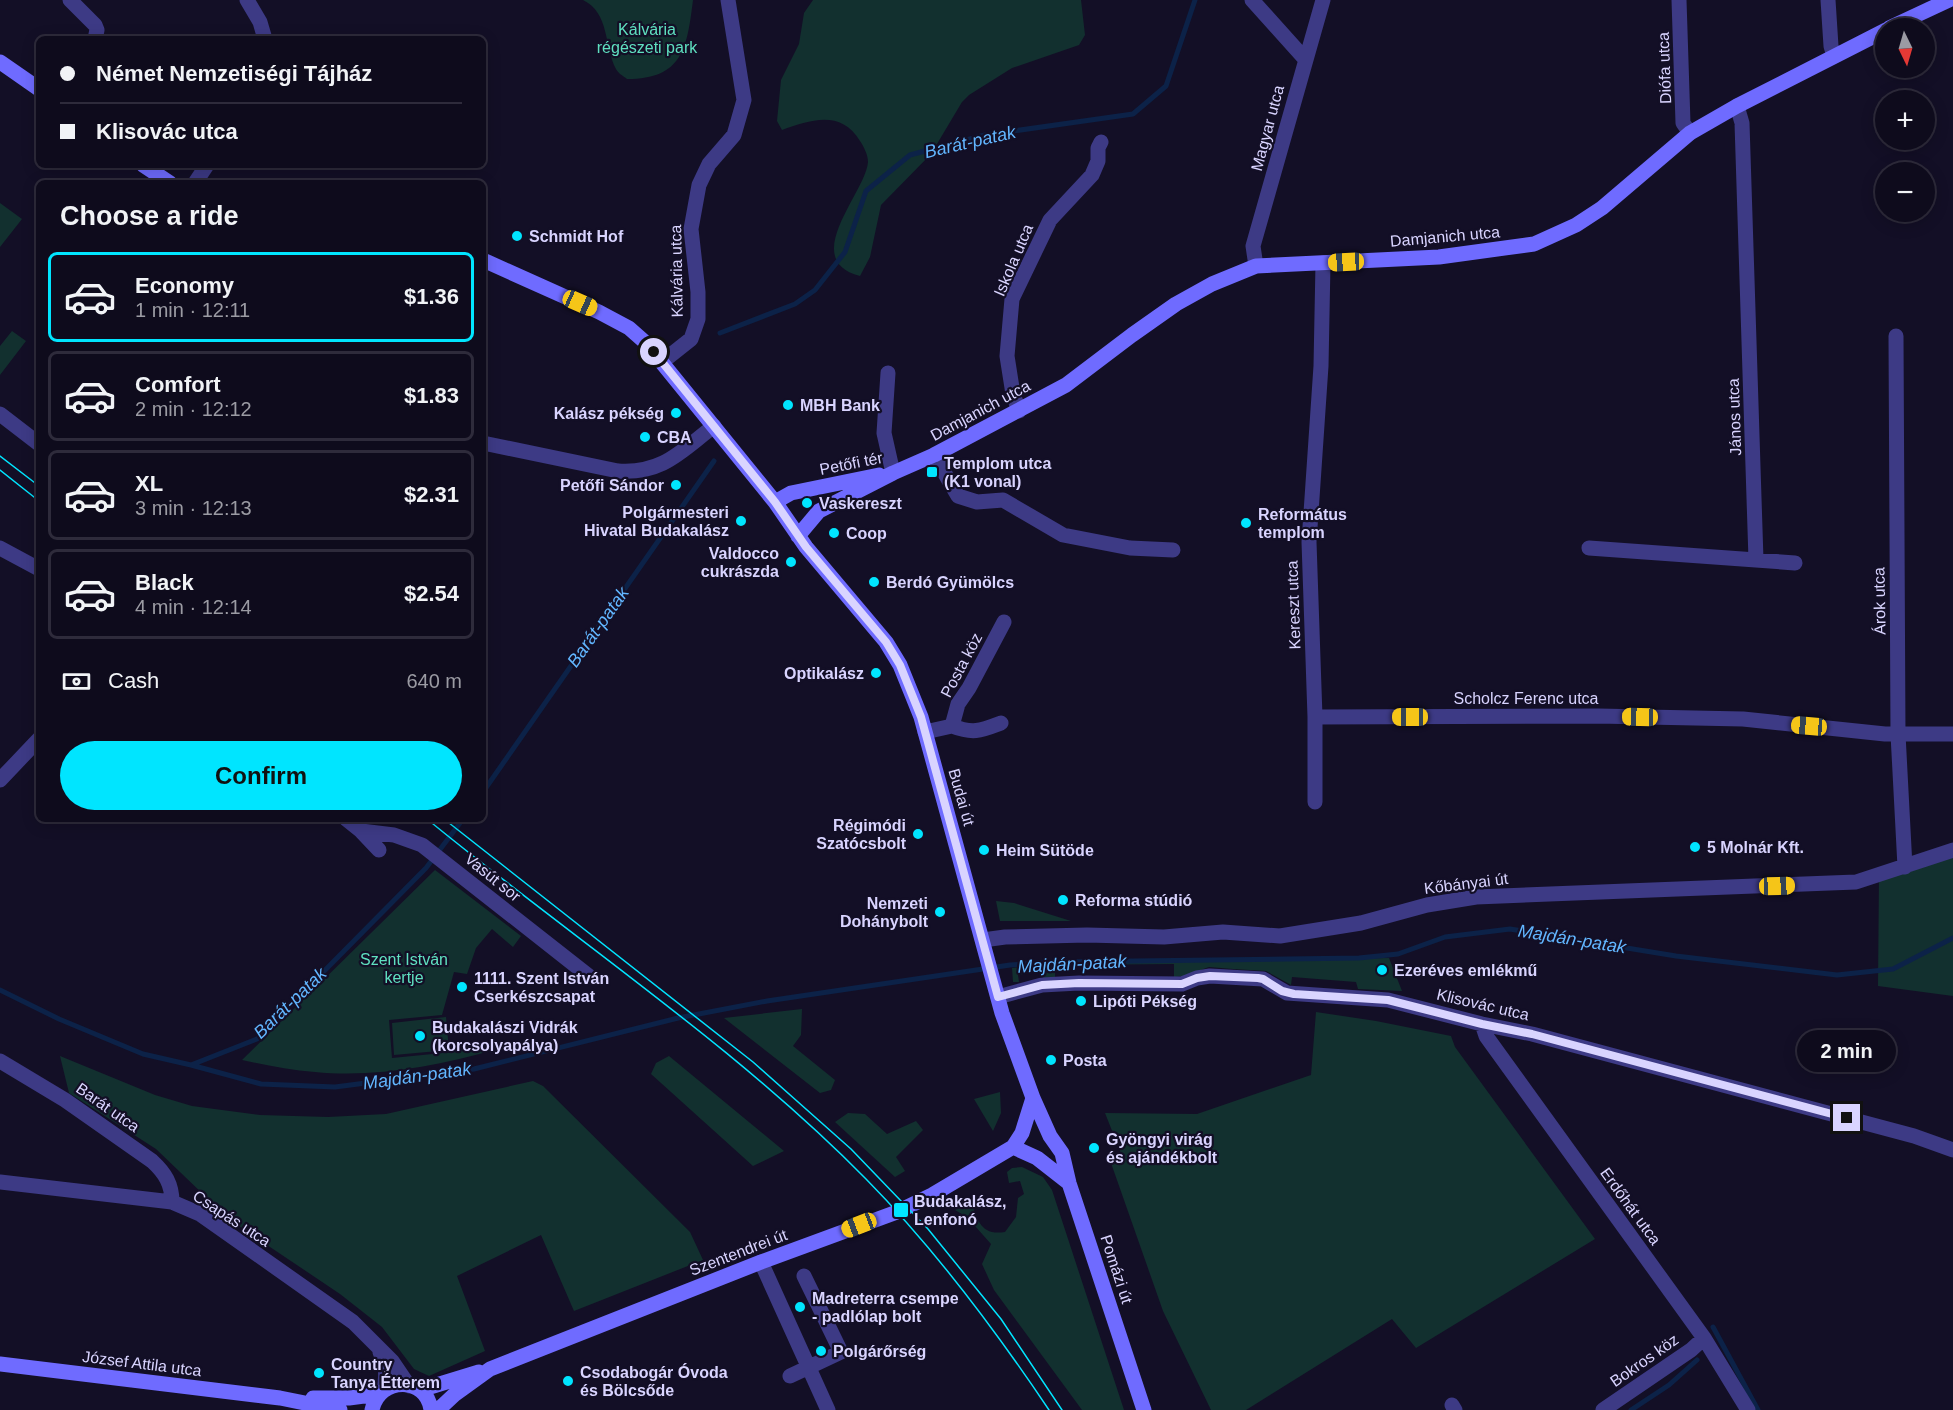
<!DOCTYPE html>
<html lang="en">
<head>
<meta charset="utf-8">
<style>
	:root { --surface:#0e0b1c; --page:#171425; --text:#f1f3f6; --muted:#9b9ba3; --line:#2e2b3b; --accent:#00e5ff }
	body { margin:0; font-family:Helvetica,sans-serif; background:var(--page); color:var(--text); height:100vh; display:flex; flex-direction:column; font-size:22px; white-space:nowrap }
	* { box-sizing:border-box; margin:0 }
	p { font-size:20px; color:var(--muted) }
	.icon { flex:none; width:33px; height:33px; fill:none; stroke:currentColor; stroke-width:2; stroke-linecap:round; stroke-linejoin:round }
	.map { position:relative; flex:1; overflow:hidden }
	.panel { position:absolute; left:36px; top:180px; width:450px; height:642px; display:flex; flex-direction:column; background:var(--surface); border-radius:9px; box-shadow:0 3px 15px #0003,0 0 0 2px var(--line) }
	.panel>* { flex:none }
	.guide { position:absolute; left:36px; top:36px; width:450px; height:132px; border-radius:9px; box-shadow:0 3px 15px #0003,0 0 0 2px var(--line); display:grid; align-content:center; height:132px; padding:0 24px; background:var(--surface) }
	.needle { width:39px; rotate:175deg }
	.controls { position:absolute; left:1875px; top:18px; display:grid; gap:12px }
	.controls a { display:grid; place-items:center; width:60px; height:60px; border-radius:50%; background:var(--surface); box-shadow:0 3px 15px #0003,0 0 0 2px var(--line); font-size:30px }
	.end { position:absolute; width:27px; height:27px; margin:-14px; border:8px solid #d9d4ff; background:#111; box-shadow:0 0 0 3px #111 }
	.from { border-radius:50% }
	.bubble { position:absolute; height:42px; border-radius:21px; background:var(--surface); box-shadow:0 3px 15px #0003,0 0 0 2px var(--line); font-size:20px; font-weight:800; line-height:42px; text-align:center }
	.car { position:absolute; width:18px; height:36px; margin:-18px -9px; border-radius:8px; box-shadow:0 0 4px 2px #0007; background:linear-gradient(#f5c518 24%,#345 0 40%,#f5c518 0 76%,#345 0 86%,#f5c518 0) }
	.guide b { display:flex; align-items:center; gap:21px; height:57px; font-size:22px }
	.guide b+b { border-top:2px solid var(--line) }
	.guide i { width:15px; height:15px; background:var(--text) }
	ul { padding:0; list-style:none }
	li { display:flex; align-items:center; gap:18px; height:90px; margin:0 12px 9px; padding:0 12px; border:3px solid var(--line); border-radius:9px }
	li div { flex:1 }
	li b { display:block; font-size:22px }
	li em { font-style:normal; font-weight:800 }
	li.selected { border-color:var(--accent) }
	li>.icon { width:54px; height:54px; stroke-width:1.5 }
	h2 { padding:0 24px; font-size:27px; line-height:72px }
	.pay { display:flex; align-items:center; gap:15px; height:66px; padding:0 24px; font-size:22px }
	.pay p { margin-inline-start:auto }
	.action { display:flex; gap:12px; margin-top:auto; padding:12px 24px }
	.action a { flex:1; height:69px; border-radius:36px; background:var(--accent); color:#111; font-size:24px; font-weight:800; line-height:69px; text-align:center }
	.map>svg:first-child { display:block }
	.green { fill:#12302f }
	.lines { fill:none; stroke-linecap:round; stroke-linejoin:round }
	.stream { stroke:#0c2248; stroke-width:5 }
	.minor { stroke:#3d3a85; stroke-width:15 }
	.secondary { stroke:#6f6bff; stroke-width:15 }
	.tram { stroke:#00e5ff; stroke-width:1.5 }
	.route { stroke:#d9d4ff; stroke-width:8 }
	.poi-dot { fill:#00e5ff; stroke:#130f26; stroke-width:2 }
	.labels { text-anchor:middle; stroke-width:4.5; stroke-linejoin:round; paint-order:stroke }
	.park-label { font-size:16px; fill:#5fe0c0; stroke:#130f26 }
	.street-label { font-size:16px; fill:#d9d4ff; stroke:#130f26 }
	.poi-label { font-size:16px; font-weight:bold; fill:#d9d4ff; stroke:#130f26; text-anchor:start }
	.water-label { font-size:18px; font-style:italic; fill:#62b6ff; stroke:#130f26 }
</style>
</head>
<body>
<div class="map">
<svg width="1953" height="1410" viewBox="0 0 1953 1410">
	<rect width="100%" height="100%" fill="#130f26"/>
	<path class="green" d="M583,0H693C687,48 683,79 627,79C623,76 618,73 616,69C604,47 610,13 583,0Z
		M813,0H1081L1085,35L1079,45L1012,68L969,95L962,102L931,154L881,205L870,257L860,276C798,260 866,192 868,162C868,155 864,147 860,141C841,109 810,120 782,130L777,121L781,80L799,44L804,13Z
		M0,203L22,219L0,247Z
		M12,331L26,341L0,375V346Z
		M1953,850V996L1878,986L1879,875Z
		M435,870L521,936L513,947L492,929L476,948L467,974L454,972L442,1015L389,1020L392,1058L453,1052L491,1042L494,1050C437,1066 374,1078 315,1072C290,1070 266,1065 242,1060Z
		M996,901L1014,903L1071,921H1000Z
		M1389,958L1402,991L1358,989L1356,982L1292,977L1291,985L1266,971L1233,969L1209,967L1184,976L1174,977V964L1055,965V977L1042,978L1040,971L1018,975L1019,982H1013L1012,968L1054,963Z
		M802,1009L801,1035L793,1046L835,1080L831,1090L820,1093L724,1018Z
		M1316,1012L1376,1021L1451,1036L1455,1047L1595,1239L1416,1348L1392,1319L1246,1410H1211L1163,1311L1111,1163L1122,1156L1105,1113L1197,1114L1311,1075Z
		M446,1017L449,1050L394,1055L392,1023Z
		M60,1056L155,1095L192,1106L260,1115L328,1117L386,1114L533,1081L543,1086L690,1232L703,1260L574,1311L541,1235L457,1276L485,1351L429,1376L414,1369L382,1327L340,1294L230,1220L156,1149L69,1093Z
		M669,1056L784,1151L753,1166L651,1074L656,1063Z
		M1000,1092L1001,1113L993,1131L974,1099Z
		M848,1113L865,1114L887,1134L916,1121L923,1130L896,1157L905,1171L895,1177L835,1122Z
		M1022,1167L1043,1177L1052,1190L1124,1410H1082L994,1290L982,1264L991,1244L967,1217L955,1210L971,1200C977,1220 981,1236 1005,1232L1016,1217L1018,1198L1024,1194L1020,1181L1009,1183L1007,1172L1012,1168Z"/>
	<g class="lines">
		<path class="stream" d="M720,333L795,304L815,290L845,252L866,191L910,155L985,135L1133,114L1166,86L1195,0
			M483,792L714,461
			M0,990L59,1019L143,1054L191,1065L257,1039L426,868L463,819
			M191,1065L261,1084L335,1087L474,1069L678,1018L767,1001L1010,965L1055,962L1359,958L1398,954L1445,937L1510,929L1676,956L1837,975L1893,969L1953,938
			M1713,1327L1758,1410
			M1631,1410L1669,1385L1697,1360"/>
		<path class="minor" d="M70,0L95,25L97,30L95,39
			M247,0L260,22L265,39
			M1252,0L1305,59
			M1679,0L1683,123L1690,133
			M1828,0L1831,46L1834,56
			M195,183L207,165
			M1256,266L1253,246L1323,0
			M1896,336L1898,734L1905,867
			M662,362L691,339L698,319V292L691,229L699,185L709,164L734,135L744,100L728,0
			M888,373L884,433L893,473
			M1019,411L1013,394L1007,356L1012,299L1050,220L1092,175L1098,161V148L1101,142
			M0,414L39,444
			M483,443L618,471C663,474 681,451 714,426
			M934,455L958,496L977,502L1003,500L1063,535L1130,548L1173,550
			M0,548L39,569
			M1589,548L1756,560L1742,123L1737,106
			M1756,560L1795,563
			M1315,717L1598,716L1743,719L1885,734H1953
			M952,726L958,704L969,688L1004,622
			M952,726C973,734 980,731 1001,723
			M925,732L952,726
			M0,780L39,739
			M1315,802V717L1309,542L1321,366L1323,263
			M346,819L361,831L379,850
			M361,831L394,835L422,845L590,977
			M983,940L1005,937L1087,935L1164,937L1223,932L1280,936L1361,923L1427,905L1476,897L1856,882L1953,850
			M998,997L1042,985L1079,983L1182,984L1197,978L1210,976L1263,979L1287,993L1388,1000L1482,1024L1532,1034L1914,1136L1953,1150
			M1482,1024L1486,1036L1704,1338L1748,1410
			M0,1061L65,1100L152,1161C165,1173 172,1184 172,1202
			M0,1182L172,1202L200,1214L353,1322L392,1361L409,1386
			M761,1262L828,1410
			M380,1352C386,1366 387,1375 384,1389
			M790,1376L841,1352L804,1276
			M1452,1405L1455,1410
			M1603,1410L1691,1350L1704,1338"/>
		<path class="secondary" d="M1889,28L1949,0
			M0,62L39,89
			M143,165L170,183
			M483,260L599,312L629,328L646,343L775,502L806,547L886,642L900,665L921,717L1002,1013L1033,1098L1050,1136L1062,1153L1069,1183L1144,1410
			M775,502L791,493L879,475
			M798,536L819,511L893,473L934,455L1066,385L1132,335L1176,304L1212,284L1256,266L1439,257L1534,244L1576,225L1602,208L1690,133L1737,106L1886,30
			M1013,1147L1037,1158L1069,1183
			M0,1364L280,1398L340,1410
			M418,1388L430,1387L479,1372
			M313,1398H349L379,1394
			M372,1410C379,1376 427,1376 431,1410
			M438,1410L454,1395L490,1369L761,1262L897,1212L932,1195L1013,1147L1022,1133L1033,1098"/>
		<path class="tram" d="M0,456L39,486
			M0,470L39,501
			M427,819C573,939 733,1044 866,1179C935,1249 994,1328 1049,1410
			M444,819L753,1062L851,1149L928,1229L1001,1319L1062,1410"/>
	</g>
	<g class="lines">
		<path class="route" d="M654,352L775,502L806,547L886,642L900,665L921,717L998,997L1042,985L1079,983L1182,984L1197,978L1210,976L1258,978L1263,979L1282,991L1294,994L1388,1000L1482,1024L1532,1034L1847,1118"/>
	</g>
	<g class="poi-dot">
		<circle cx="517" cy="236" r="6"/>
		<circle cx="788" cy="405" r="6"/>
		<circle cx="676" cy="413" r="6"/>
		<circle cx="645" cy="437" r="6"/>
		<rect x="926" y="466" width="12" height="12" rx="3"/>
		<circle cx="676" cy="485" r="6"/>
		<circle cx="807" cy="503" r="6"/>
		<circle cx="741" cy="521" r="6"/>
		<circle cx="1246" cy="523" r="6"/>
		<circle cx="834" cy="533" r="6"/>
		<circle cx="791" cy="562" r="6"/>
		<circle cx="874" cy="582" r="6"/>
		<circle cx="876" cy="673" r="6"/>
		<circle cx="918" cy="834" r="6"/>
		<circle cx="1695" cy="847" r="6"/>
		<circle cx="984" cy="850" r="6"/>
		<circle cx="1063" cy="900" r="6"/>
		<circle cx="940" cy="912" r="6"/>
		<circle cx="1382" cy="970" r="6"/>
		<circle cx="462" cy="987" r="6"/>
		<circle cx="1081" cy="1001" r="6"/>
		<circle cx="420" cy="1036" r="6"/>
		<circle cx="1051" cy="1060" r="6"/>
		<circle cx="1094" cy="1148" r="6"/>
		<rect x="893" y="1202" width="16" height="16" rx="3"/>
		<circle cx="800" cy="1307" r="6"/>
		<circle cx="821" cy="1351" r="6"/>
		<circle cx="319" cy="1373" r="6"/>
		<circle cx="568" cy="1381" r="6"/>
	</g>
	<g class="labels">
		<g class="park-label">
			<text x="647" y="35">Kálvária<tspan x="647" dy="18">régészeti park</tspan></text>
			<text x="404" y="965">Szent István<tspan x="404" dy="18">kertje</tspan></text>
		</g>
		<g class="street-label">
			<text transform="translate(1664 68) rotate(-92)" y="6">Diófa utca</text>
			<text transform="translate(1267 128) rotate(-75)" y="6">Magyar utca</text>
			<text transform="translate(1445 236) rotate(-5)" y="6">Damjanich utca</text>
			<text transform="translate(1013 260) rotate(-67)" y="6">Iskola utca</text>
			<text transform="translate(676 271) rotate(-91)" y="6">Kálvária utca</text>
			<text transform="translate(980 410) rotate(-28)" y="6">Damjanich utca</text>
			<text transform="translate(1734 417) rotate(-92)" y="6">János utca</text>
			<text transform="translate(851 463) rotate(-11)" y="6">Petőfi tér</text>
			<text transform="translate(1879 601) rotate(-91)" y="6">Árok utca</text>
			<text transform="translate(1293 605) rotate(-92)" y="6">Kereszt utca</text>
			<text transform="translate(961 665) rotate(-62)" y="6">Posta köz</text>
			<text x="1526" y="704">Scholcz Ferenc utca</text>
			<text transform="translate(962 797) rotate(74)" y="6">Budai út</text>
			<text transform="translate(493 877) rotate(39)" y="6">Vasút sor</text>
			<text transform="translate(1466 883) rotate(-7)" y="6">Kőbányai út</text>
			<text transform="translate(1483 1004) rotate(13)" y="6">Klisovác utca</text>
			<text transform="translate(108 1107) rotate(35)" y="6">Barát utca</text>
			<text transform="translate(1631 1206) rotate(54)" y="6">Erdőhát utca</text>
			<text transform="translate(232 1218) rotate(33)" y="6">Csapás utca</text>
			<text transform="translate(738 1252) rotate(-21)" y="6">Szentendrei út</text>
			<text transform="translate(1117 1269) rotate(72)" y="6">Pomázi út</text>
			<text transform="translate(1644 1360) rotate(-35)" y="6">Bokros köz</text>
			<text transform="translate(142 1363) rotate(7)" y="6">József Attila utca</text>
		</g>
		<g class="poi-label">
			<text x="529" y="242">Schmidt Hof</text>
			<text x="800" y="411">MBH Bank</text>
			<text x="664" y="419" text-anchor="end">Kalász pékség</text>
			<text x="657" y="443">CBA</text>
			<text x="944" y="469">Templom utca<tspan x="944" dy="18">(K1 vonal)</tspan></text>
			<text x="664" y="491" text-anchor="end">Petőfi Sándor</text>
			<text x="819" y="509">Vaskereszt</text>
			<text x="729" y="518" text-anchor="end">Polgármesteri<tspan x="729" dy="18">Hivatal Budakalász</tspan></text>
			<text x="1258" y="520">Református<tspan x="1258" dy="18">templom</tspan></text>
			<text x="846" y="539">Coop</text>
			<text x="779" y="559" text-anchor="end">Valdocco<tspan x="779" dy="18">cukrászda</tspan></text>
			<text x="886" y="588">Berdó Gyümölcs</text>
			<text x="864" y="679" text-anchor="end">Optikalász</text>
			<text x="906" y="831" text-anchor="end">Régimódi<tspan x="906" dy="18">Szatócsbolt</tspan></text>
			<text x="1707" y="853">5 Molnár Kft.</text>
			<text x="996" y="856">Heim Sütöde</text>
			<text x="1075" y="906">Reforma stúdió</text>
			<text x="928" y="909" text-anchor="end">Nemzeti<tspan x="928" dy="18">Dohánybolt</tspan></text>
			<text x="1394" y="976">Ezeréves emlékmű</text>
			<text x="474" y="984">1111. Szent István<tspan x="474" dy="18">Cserkészcsapat</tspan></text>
			<text x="1093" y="1007">Lipóti Pékség</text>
			<text x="432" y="1033">Budakalászi Vidrák<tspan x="432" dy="18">(korcsolyapálya)</tspan></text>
			<text x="1063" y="1066">Posta</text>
			<text x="1106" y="1145">Gyöngyi virág<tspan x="1106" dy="18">és ajándékbolt</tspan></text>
			<text x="914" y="1207">Budakalász,<tspan x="914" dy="18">Lenfonó</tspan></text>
			<text x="812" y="1304">Madreterra csempe<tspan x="812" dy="18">- padlólap bolt</tspan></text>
			<text x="833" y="1357">Polgárőrség</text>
			<text x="331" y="1370">Country<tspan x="331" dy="18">Tanya Étterem</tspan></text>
			<text x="580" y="1378">Csodabogár Óvoda<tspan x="580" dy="18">és Bölcsőde</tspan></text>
		</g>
		<g class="water-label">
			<text transform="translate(970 142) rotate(-13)" y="6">Barát-patak</text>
			<text transform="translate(598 627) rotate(-55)" y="6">Barát-patak</text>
			<text transform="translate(1572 939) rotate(9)" y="6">Majdán-patak</text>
			<text transform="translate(1072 964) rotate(-3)" y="6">Majdán-patak</text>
			<text transform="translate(290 1003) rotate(-44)" y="6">Barát-patak</text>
			<text transform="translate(417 1076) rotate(-8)" y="6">Majdán-patak</text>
		</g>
	</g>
</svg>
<div class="controls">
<a><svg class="needle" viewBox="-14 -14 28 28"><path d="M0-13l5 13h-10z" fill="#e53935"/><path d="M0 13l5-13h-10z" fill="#9b9ba3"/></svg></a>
<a>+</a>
<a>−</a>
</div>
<i class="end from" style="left:654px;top:352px"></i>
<i class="end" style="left:1847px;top:1118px"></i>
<div class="bubble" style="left:1797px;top:1030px;width:99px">2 min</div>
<i class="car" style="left:1346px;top:262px;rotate:267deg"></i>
<i class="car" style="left:580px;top:303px;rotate:114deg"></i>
<i class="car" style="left:1410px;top:717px;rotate:270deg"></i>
<i class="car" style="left:1640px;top:717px;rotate:271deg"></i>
<i class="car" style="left:1809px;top:726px;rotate:275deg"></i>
<i class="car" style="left:1777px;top:886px;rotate:88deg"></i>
<i class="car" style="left:859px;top:1225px;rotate:249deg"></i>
<div class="guide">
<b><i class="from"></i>Német Nemzetiségi Tájház</b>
<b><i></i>Klisovác utca</b>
</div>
<section class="panel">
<h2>Choose a ride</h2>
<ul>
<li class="selected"><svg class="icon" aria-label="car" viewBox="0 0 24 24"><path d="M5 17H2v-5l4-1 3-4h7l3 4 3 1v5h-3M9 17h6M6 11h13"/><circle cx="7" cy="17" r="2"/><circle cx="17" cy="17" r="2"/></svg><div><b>Economy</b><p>1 min · 12:11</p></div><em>$1.36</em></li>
<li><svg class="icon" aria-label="car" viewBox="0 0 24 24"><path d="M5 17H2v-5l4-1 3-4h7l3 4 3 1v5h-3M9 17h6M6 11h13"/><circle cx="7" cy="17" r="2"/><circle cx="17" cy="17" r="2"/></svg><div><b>Comfort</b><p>2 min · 12:12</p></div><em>$1.83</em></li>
<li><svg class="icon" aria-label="car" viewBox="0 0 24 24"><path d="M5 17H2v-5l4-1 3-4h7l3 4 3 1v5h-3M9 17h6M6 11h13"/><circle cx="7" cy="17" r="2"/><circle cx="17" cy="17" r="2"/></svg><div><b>XL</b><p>3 min · 12:13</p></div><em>$2.31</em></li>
<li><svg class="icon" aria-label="car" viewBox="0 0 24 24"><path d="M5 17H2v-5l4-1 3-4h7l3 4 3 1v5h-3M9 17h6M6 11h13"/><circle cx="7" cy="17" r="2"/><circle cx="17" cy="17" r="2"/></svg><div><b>Black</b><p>4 min · 12:14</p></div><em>$2.54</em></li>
</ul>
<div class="pay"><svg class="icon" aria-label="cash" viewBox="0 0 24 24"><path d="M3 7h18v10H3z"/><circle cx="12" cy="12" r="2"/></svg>Cash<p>640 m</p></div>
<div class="action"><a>Confirm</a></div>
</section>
</div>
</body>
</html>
